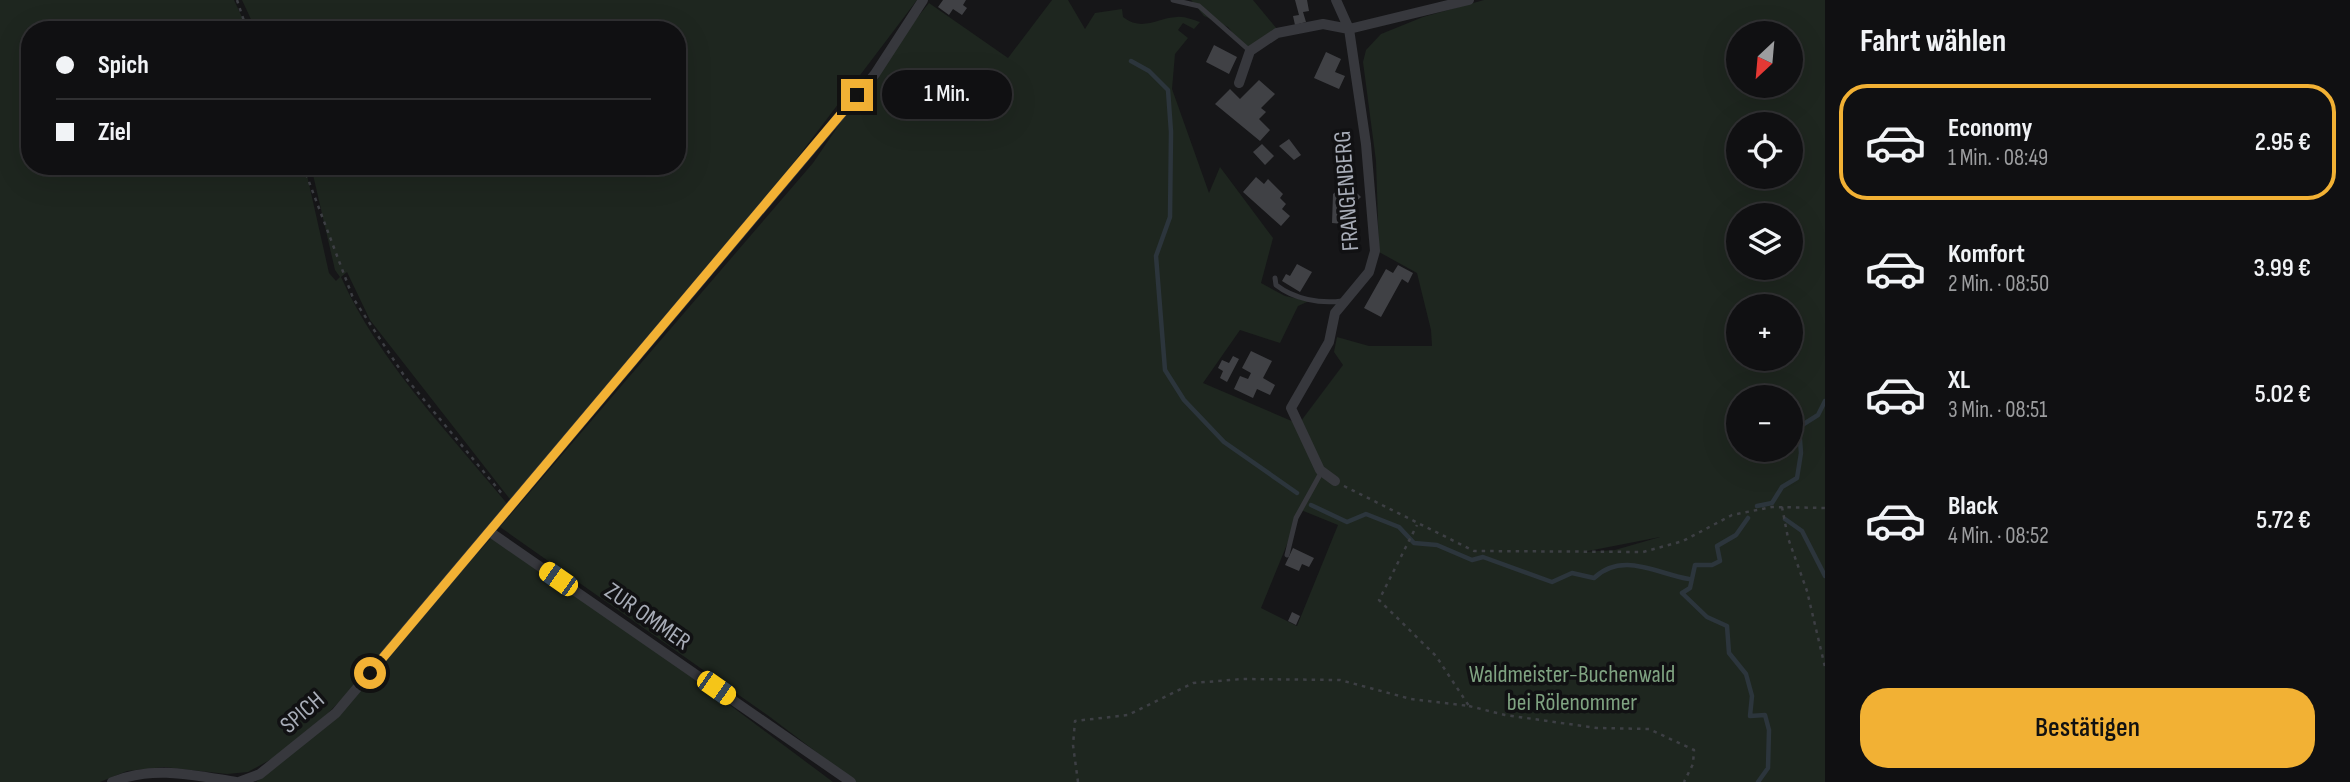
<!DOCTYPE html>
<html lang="de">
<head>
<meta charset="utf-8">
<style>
	:root { --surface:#101012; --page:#19191b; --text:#f1f3f6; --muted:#9c9d9f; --line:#303032; --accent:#f2b134 }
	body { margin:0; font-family:"Sofia Sans Condensed",sans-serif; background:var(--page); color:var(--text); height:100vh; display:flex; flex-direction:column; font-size:26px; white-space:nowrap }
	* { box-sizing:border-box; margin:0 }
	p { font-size:23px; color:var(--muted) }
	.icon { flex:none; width:38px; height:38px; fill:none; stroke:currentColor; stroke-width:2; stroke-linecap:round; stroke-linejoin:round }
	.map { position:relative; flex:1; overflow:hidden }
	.details { display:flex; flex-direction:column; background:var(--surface); width:525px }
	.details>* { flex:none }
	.banner { position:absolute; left:21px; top:21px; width:665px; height:154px; border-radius:28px; box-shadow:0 7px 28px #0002,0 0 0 2px var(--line); display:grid; align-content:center; height:154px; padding:0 35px; background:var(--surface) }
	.needle { width:46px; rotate:206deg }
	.buttons { position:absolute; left:1726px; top:21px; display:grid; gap:14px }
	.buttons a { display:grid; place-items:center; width:77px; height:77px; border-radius:50%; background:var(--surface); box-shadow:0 7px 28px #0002,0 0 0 2px var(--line); font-size:35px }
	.end { position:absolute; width:32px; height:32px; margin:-16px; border:9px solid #f2b134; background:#111; box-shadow:0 0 0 4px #111 }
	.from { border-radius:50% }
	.bubble { position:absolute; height:49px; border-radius:24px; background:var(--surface); box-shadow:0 7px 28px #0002,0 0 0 2px var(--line); font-size:23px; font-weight:600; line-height:49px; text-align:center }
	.car { position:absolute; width:21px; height:42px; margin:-21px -10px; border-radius:9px; box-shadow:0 0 5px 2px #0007; background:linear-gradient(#f5c518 24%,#345 0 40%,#f5c518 0 76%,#345 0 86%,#f5c518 0) }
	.banner b { display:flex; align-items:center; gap:24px; height:66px; font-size:26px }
	.banner b+b { border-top:2px solid var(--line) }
	.banner i { width:18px; height:18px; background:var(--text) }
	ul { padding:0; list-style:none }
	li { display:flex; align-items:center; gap:21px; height:116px; margin:0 14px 10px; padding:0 21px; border:4px solid transparent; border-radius:28px }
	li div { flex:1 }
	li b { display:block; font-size:26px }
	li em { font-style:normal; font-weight:600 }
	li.current { border-color:var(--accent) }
	li>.icon { width:63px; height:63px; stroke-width:1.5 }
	h2 { padding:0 35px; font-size:32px; line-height:84px }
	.cta { display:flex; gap:14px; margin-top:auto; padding:14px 35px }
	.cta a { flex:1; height:80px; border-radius:28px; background:var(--accent); color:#111; font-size:28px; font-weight:600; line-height:80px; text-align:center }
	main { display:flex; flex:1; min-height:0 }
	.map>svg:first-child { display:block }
	.green { fill:#1e261f; fill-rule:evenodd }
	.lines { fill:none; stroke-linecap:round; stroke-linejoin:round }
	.stream { stroke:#2c353c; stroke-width:4.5 }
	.building { fill:#404145 }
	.path { stroke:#3d3f44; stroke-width:2.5; stroke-dasharray:3.5 5; stroke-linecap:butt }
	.service { stroke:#37383d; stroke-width:5 }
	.minor { stroke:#37383d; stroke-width:10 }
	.route { stroke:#f2b134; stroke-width:9 }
	.labels { text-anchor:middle; stroke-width:7; stroke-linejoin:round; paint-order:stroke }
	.street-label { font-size:24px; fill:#a8adb8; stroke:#111113 }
	.park-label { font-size:24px; fill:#7fa381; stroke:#111113 }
</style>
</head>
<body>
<main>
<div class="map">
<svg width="1825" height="782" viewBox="0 0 1825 782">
	<rect width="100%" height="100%" fill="#161618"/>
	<path class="green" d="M0,0H234L248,30H30V166H305L329,273L336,281L340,277L335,270L311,166H677V30H256L242,0H917L770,194L513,503L370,320L347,272L341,277C379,362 450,434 509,506L348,693L325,716L277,756L248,772L227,774L164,767L127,771L100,782H0Z
		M1052,0H1068L1085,29L1095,13L1122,9L1123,17C1143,32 1156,18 1177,17C1184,16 1193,20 1200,22L1194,29L1183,23L1178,30L1188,38L1175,54L1172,89L1209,193L1220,167L1273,238L1261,283L1285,296L1309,301L1298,306L1280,343L1240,330L1203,383L1294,422L1301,421L1343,365L1334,352L1337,337L1369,346H1432L1431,330L1417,273L1379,252L1376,161L1363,62L1366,50L1381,34L1423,17L1484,0H1825V782H856L770,717L500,527L813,163L886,56L929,3L1008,58ZM1738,33H1790V86H1738ZM1738,124H1790V177H1738ZM1738,215H1790V268H1738ZM1738,306H1790V359H1738ZM1738,397H1790V450H1738ZM1301,510L1338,525L1297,626L1261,608ZM1660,537L1615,550L1583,552Z
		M1191,0H1253L1277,29L1246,50L1228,27L1204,16Z
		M493,536L687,673L833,782H256L324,725Z"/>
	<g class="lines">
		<path class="stream" d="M1131,61L1149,71L1168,90L1171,132L1170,217L1156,256L1165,370L1184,400L1224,442L1297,493
			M1311,505L1347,522L1366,514L1399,527L1414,543L1437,545L1472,560L1483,557L1552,582L1572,573L1594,578C1623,551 1657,574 1689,579
			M1757,506L1772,503L1782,487L1797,478L1801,453L1799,427L1818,415L1825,401
			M1748,518L1736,535L1717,546L1720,561L1712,565H1695L1690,588L1682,593L1707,617L1727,626L1729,653L1746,674L1752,696L1750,716L1765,715L1769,730L1768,768L1758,782
			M1785,519L1802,531L1825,576"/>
	</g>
	<path class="building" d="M943,0H966L963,5L967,8L962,15L953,9L949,15L938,7Z
		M1295,0H1307L1309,11L1303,12L1306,22L1295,25L1293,16L1299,15Z
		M1214,45L1237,57L1229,74L1206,62Z
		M1326,52L1341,59L1335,72L1345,76L1339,89L1314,78Z
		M1259,80L1275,94L1261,108L1266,112L1259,119L1270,130L1260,141L1215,104L1230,89L1240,99Z
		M1289,139L1301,155L1294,160L1279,146Z
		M1262,144L1274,156L1265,165L1253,152Z
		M1256,177L1264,184L1268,179L1283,194L1280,198L1286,204L1282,209L1290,216L1281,226L1243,192Z
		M1347,183L1361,197L1353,204V225L1332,223L1333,194Z
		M1297,264L1312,272L1300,292L1282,281L1286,274L1290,276Z
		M1398,265L1413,273L1408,283L1402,279L1381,317L1364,308L1386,269L1393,273Z
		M1251,351L1272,361L1263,378L1275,385L1270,395L1257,389L1253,398L1234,389L1240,376L1248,379L1251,373L1242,368Z
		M1233,356L1239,359L1227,382L1220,378L1223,371L1218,368L1222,360L1229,363Z
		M1293,548L1314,558L1309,567L1302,564L1299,571L1285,565Z
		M1292,612L1300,616L1296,625L1288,621Z"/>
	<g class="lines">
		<path class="path" d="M237,0L247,30
			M303,166L353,298L405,377L503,495
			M1344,486L1474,551L1643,552L1683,541L1732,515L1772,507L1825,508
			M1782,507L1788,538L1807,591L1825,667
			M1469,706L1505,715L1597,728L1649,729L1694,750L1693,764L1684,782
			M1078,782L1073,745L1075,721L1128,715L1193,683L1243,679L1340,680L1411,699L1469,706L1436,656L1379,600L1417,525"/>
		<path class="service" d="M1173,0L1199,6L1250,51
			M1275,278L1276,285C1294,299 1320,304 1342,301
			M1287,555L1296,518L1322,471"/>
		<path class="minor" d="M1239,83L1250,51L1277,33L1323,24L1349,29L1469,0
			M1335,481L1320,470L1291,408L1329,342L1335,313L1369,272L1375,251L1366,144L1349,29L1336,0
			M490,532L851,782
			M112,782C153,765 193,775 236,782
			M239,782L260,774L336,713L875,74L923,0"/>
	</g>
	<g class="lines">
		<path class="route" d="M370,673L857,95"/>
	</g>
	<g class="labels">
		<g class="street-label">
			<text transform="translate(1346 191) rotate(-94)" y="8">FRANGENBERG</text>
			<text transform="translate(648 616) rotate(35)" y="8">ZUR OMMER</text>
			<text transform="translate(302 712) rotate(-41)" y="8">SPICH</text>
		</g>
		<g class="park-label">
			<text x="1572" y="682">Waldmeister-Buchenwald<tspan x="1572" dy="28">bei Rölenommer</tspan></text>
		</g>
	</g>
</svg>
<div class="buttons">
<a><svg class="needle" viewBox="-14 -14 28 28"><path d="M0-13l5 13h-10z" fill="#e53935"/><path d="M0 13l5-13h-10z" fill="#9c9d9f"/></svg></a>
<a><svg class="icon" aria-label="locate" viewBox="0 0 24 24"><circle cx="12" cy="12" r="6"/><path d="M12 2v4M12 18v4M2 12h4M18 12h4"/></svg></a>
<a><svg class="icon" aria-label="layers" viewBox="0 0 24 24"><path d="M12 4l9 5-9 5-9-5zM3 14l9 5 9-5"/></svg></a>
<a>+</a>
<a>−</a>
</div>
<i class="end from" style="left:370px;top:673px"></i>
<i class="end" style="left:857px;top:95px"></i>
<div class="bubble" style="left:882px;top:70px;width:130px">1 Min.</div>
<i class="car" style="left:558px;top:579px;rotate:305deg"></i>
<i class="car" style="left:716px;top:688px;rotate:125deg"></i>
<div class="banner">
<b><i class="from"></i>Spich</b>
<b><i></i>Ziel</b>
</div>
</div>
<section class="details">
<h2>Fahrt wählen</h2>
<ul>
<li class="current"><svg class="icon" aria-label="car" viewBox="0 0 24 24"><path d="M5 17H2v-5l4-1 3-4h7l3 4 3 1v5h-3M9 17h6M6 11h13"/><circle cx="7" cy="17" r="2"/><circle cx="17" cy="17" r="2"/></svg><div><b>Economy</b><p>1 Min. · 08:49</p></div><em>2.95 €</em></li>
<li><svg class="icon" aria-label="car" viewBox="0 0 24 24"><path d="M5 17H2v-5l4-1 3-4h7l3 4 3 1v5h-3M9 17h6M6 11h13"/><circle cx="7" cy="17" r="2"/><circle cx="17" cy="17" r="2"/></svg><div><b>Komfort</b><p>2 Min. · 08:50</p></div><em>3.99 €</em></li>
<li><svg class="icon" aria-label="car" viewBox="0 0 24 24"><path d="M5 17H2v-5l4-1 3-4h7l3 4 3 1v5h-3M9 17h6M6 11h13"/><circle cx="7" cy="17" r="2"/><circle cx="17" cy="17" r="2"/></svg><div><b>XL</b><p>3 Min. · 08:51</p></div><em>5.02 €</em></li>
<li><svg class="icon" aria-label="car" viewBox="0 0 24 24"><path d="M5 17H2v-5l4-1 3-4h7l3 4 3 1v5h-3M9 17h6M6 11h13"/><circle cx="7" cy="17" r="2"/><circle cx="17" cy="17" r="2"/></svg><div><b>Black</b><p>4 Min. · 08:52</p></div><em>5.72 €</em></li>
</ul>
<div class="cta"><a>Bestätigen</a></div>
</section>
</main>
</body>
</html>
